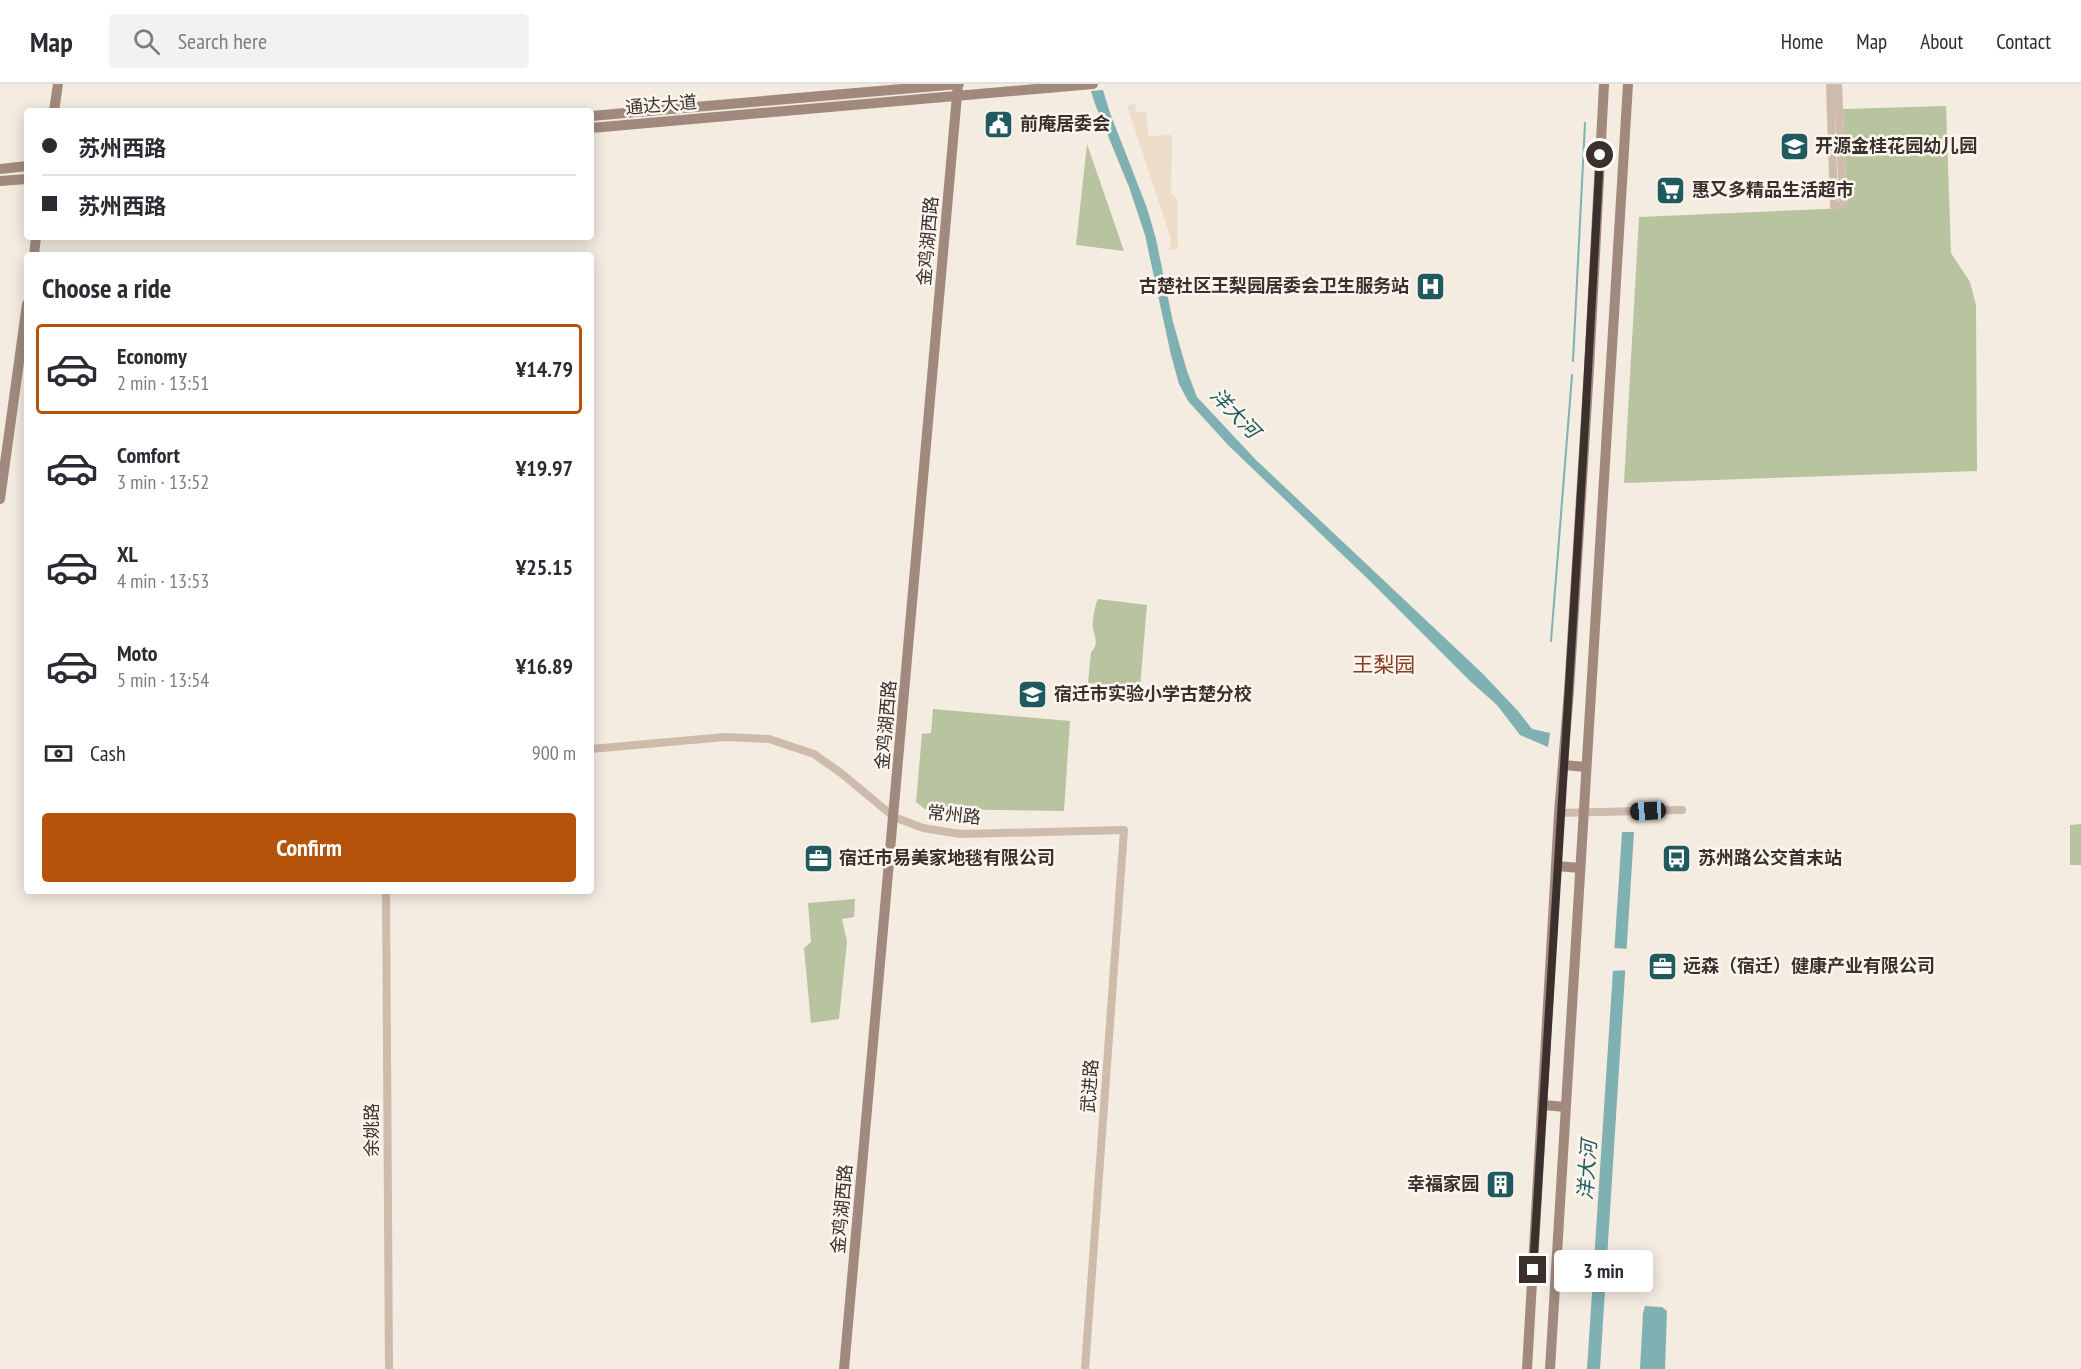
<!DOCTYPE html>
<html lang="en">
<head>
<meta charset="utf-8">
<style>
	:root { --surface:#fff; --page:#f2f2f3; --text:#2b2b33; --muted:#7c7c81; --line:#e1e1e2; --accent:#b45309 }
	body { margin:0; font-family:"PT Sans Narrow","Noto Sans SC",sans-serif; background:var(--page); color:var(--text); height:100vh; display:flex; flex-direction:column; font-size:22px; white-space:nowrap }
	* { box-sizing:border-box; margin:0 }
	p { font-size:20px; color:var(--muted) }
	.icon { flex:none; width:33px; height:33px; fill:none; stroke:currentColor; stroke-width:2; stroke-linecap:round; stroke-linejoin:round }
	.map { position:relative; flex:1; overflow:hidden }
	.sheet { position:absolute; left:24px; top:168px; width:570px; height:642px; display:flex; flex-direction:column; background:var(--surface); border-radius:6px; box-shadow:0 3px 15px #0003 }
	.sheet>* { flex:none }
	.hud { position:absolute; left:24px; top:24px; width:570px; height:132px; border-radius:6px; box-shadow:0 3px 15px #0003; display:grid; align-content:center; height:132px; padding:0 18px; background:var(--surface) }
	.end { position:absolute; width:27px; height:27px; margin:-14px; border:8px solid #3b302b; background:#fff; box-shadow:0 0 0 3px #fff }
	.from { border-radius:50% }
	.bubble { position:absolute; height:42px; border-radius:6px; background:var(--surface); box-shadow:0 3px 15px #0003; font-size:20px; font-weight:700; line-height:42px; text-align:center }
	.car { position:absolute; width:18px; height:36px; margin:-18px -9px; border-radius:8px; box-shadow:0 0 4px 2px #0007; background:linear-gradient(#222 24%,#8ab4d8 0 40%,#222 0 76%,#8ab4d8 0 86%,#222 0) }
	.hud b { display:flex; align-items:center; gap:21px; height:57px; font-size:22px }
	.hud b+b { border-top:2px solid var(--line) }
	.hud i { width:15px; height:15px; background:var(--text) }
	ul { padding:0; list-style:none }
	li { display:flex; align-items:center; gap:18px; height:90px; margin:0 12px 9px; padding:0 6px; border:3px solid transparent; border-radius:6px }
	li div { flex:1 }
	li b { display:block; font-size:22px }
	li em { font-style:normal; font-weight:700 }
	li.current { border-color:var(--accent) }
	li>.icon { width:54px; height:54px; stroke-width:1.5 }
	h2 { padding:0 18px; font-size:27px; line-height:72px }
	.pay { display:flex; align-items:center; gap:15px; height:66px; padding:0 18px; font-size:22px }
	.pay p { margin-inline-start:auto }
	.primary-button { display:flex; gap:12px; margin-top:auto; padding:12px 18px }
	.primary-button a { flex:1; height:69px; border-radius:6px; background:var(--accent); color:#fff; font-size:24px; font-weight:700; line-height:69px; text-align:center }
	header { display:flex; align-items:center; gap:36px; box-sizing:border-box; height:84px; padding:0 30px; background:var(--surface); border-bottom:2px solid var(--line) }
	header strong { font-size:28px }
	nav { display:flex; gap:33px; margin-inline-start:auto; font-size:21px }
	.search { width:420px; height:54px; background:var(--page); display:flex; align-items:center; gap:15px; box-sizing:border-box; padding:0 21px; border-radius:6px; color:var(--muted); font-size:22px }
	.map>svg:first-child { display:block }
	.green { fill:#b8c4a0 }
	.plaza { fill:#ecdcc8 }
	.water { fill:#7fb0b2 }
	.pier { fill:#f4ebe1 }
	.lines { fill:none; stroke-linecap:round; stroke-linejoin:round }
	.stream { stroke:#7fb0b2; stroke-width:2 }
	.street { stroke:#cdbbac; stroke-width:8 }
	.secondary { stroke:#a18a7d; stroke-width:10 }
	.route { stroke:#3b302b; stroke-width:8 }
	.labels { text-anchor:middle; stroke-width:5; stroke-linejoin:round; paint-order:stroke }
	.street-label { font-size:18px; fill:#3b302b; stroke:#fbf5ee }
	.poi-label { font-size:18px; font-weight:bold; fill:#3b302b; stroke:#fbf5ee; text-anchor:start }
	.water-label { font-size:20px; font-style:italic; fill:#1f5a5e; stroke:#fbf5ee }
	.quarter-label { font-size:21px; fill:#8c3b22; stroke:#fbf5ee }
</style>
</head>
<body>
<header>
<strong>Map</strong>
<div class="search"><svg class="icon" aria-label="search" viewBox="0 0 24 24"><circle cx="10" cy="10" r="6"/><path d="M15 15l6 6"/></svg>Search here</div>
<nav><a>Home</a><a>Map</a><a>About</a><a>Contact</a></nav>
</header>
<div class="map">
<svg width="2081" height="1285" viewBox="0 0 2081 1285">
	<rect width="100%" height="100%" fill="#f4ebe1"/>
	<path class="green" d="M1946,22L1951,169L1970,198L1976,221L1977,387L1624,399L1639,133L1847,124L1843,25Z
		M1087,60L1124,167L1076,161Z
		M1098,515L1147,521L1140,603L1088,599L1091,568C1099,560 1095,554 1093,545C1092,537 1095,521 1098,515Z
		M933,625L1070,637L1064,727L925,725L916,718L922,650L931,649Z
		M2081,740V781H2070V741Z
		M855,815L854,833L842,835L847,858L839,935L811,939L804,864L811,858L808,819Z"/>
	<path class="plaza" d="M1135,20L1136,28H1146L1148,52L1172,51L1171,110L1177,115L1178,165L1169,166L1171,155L1127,21Z"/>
	<path class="water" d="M1103,6L1110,29L1147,124L1156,155L1173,238L1187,287L1197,313L1256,376L1482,589L1518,627L1532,645L1550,649L1548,663L1520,651L1497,621L1470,597L1371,498L1228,361L1188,317L1179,300L1171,271L1145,151L1129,103L1095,20L1091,7Z
		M1622,748H1634L1600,1285H1587Z
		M1645,1222L1662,1223L1667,1227L1665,1285H1640L1643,1229Z"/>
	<path class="pier" d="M1612,864L1631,865L1630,886L1611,887Z"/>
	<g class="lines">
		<path class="stream" d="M1573,277L1585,39
			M1551,557L1572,291"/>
		<path class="street" d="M1830,0L1834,122H1843L1838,0
			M591,665L725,653L769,655L814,670L841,689L894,733L923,744L960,750L1124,746L1085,1285
			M1559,729L1682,726
			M386,807L389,1285"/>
		<path class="secondary" d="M54,27L58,0
			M591,32L959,0
			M591,44L1093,0
			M0,85L27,82
			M0,97L27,95
			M34,171L36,153
			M0,415L27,220
			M1563,681L1586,683
			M1557,782L1580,784
			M1543,1021L1566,1023
			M844,1285L958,0
			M1527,1285L1559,729L1569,607L1589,285L1604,0
			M1550,1285L1628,0"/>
	</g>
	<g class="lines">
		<path class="route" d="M1533,1186C1554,815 1581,443 1600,71"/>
	</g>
	<defs>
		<symbol id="civic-square" viewBox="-11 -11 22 22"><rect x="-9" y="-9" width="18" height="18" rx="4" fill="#1f5a5e" stroke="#fbf5ee"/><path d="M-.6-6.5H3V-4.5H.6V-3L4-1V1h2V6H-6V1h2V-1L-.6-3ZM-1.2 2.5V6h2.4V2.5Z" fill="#fff"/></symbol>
		<symbol id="school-square" viewBox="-11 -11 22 22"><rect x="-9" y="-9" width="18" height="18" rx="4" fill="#1f5a5e" stroke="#fbf5ee"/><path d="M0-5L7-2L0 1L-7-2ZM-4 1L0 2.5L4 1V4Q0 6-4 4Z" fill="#fff"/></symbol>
		<symbol id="supermarket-square" viewBox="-11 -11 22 22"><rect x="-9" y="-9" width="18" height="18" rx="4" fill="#1f5a5e" stroke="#fbf5ee"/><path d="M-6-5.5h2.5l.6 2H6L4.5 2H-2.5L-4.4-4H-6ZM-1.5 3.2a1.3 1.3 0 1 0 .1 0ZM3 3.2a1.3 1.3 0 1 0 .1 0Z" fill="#fff"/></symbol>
		<symbol id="hospital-square" viewBox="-11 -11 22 22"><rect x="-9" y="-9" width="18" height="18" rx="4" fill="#1f5a5e" stroke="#fbf5ee"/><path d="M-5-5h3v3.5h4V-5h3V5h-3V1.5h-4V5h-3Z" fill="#fff"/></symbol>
		<symbol id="office-square" viewBox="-11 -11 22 22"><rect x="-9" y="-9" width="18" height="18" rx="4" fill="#1f5a5e" stroke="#fbf5ee"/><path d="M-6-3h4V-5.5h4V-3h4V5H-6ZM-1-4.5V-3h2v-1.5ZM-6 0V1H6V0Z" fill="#fff"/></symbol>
		<symbol id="bus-square" viewBox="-11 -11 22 22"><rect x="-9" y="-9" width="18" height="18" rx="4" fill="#1f5a5e" stroke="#fbf5ee"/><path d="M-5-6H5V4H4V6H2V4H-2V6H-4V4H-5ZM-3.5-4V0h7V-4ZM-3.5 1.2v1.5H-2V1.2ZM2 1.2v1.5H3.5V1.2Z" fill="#fff"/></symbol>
		<symbol id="building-square" viewBox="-11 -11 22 22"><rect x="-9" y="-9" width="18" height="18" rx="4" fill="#1f5a5e" stroke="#fbf5ee"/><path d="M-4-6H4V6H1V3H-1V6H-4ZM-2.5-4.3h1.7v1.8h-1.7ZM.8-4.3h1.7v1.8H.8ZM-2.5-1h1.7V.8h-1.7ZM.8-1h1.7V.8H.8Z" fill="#fff"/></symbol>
	</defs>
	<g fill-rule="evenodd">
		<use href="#civic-square" x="982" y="24" width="33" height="33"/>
		<use href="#school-square" x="1778" y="46" width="33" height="33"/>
		<use href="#supermarket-square" x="1654" y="90" width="33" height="33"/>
		<use href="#hospital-square" x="1414" y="186" width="33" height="33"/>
		<use href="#school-square" x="1016" y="594" width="33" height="33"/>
		<use href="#office-square" x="802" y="758" width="33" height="33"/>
		<use href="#bus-square" x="1660" y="758" width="33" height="33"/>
		<use href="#office-square" x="1646" y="866" width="33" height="33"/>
		<use href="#building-square" x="1484" y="1084" width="33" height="33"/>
	</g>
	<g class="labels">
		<g class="street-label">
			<text transform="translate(661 21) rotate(-5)" y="6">通达大道</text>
			<text transform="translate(928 157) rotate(-85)" y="6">金鸡湖西路</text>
			<text transform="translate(886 641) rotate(-85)" y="6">金鸡湖西路</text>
			<text transform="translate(954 731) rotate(6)" y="6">常州路</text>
			<text transform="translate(1090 1002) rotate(-86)" y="6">武进路</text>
			<text transform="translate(372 1046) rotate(-90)" y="6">余姚路</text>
			<text transform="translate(842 1125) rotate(-85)" y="6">金鸡湖西路</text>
		</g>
		<g class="poi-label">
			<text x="1020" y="46">前庵居委会</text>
			<text x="1815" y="68">开源金桂花园幼儿园</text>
			<text x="1692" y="112">惠又多精品生活超市</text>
			<text x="1409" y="208" text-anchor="end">古楚社区王梨园居委会卫生服务站</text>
			<text x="1054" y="616">宿迁市实验小学古楚分校</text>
			<text x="839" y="780">宿迁市易美家地毯有限公司</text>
			<text x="1698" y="780">苏州路公交首末站</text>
			<text x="1683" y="888">远森（宿迁）健康产业有限公司</text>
			<text x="1479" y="1106" text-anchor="end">幸福家园</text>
		</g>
		<g class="water-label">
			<text transform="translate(1235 329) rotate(46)" y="7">洋大河</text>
			<text transform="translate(1587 1086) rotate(-86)" y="7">洋大河</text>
		</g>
		<g class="quarter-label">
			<text x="1384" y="588">王梨园</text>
		</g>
	</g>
</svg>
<i class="end from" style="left:1600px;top:71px"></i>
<i class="end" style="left:1533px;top:1186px"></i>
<div class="bubble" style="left:1554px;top:1166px;width:99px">3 min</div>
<i class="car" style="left:1648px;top:727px;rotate:267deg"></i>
<div class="hud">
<b><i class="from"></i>苏州西路</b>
<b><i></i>苏州西路</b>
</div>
<section class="sheet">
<h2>Choose a ride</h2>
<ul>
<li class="current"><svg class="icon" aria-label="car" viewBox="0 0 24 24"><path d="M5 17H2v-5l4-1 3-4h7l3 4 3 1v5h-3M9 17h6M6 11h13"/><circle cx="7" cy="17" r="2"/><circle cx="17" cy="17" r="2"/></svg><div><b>Economy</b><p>2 min · 13:51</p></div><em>¥14.79</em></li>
<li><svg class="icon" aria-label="car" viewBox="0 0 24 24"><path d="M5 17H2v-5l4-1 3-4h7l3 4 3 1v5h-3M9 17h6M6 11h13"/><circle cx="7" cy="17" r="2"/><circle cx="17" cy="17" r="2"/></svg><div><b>Comfort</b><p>3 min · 13:52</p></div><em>¥19.97</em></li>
<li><svg class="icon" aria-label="car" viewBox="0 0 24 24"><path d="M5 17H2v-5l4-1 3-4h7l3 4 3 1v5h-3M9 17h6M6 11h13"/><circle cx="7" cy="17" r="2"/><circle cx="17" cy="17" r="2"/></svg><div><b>XL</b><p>4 min · 13:53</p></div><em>¥25.15</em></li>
<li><svg class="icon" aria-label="car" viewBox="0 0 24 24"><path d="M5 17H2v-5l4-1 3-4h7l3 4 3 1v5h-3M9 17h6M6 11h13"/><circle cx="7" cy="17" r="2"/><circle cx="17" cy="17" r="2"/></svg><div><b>Moto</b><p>5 min · 13:54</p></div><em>¥16.89</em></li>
</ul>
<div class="pay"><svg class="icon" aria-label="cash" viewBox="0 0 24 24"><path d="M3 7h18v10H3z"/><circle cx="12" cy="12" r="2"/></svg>Cash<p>900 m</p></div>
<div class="primary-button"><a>Confirm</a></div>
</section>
</div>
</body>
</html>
